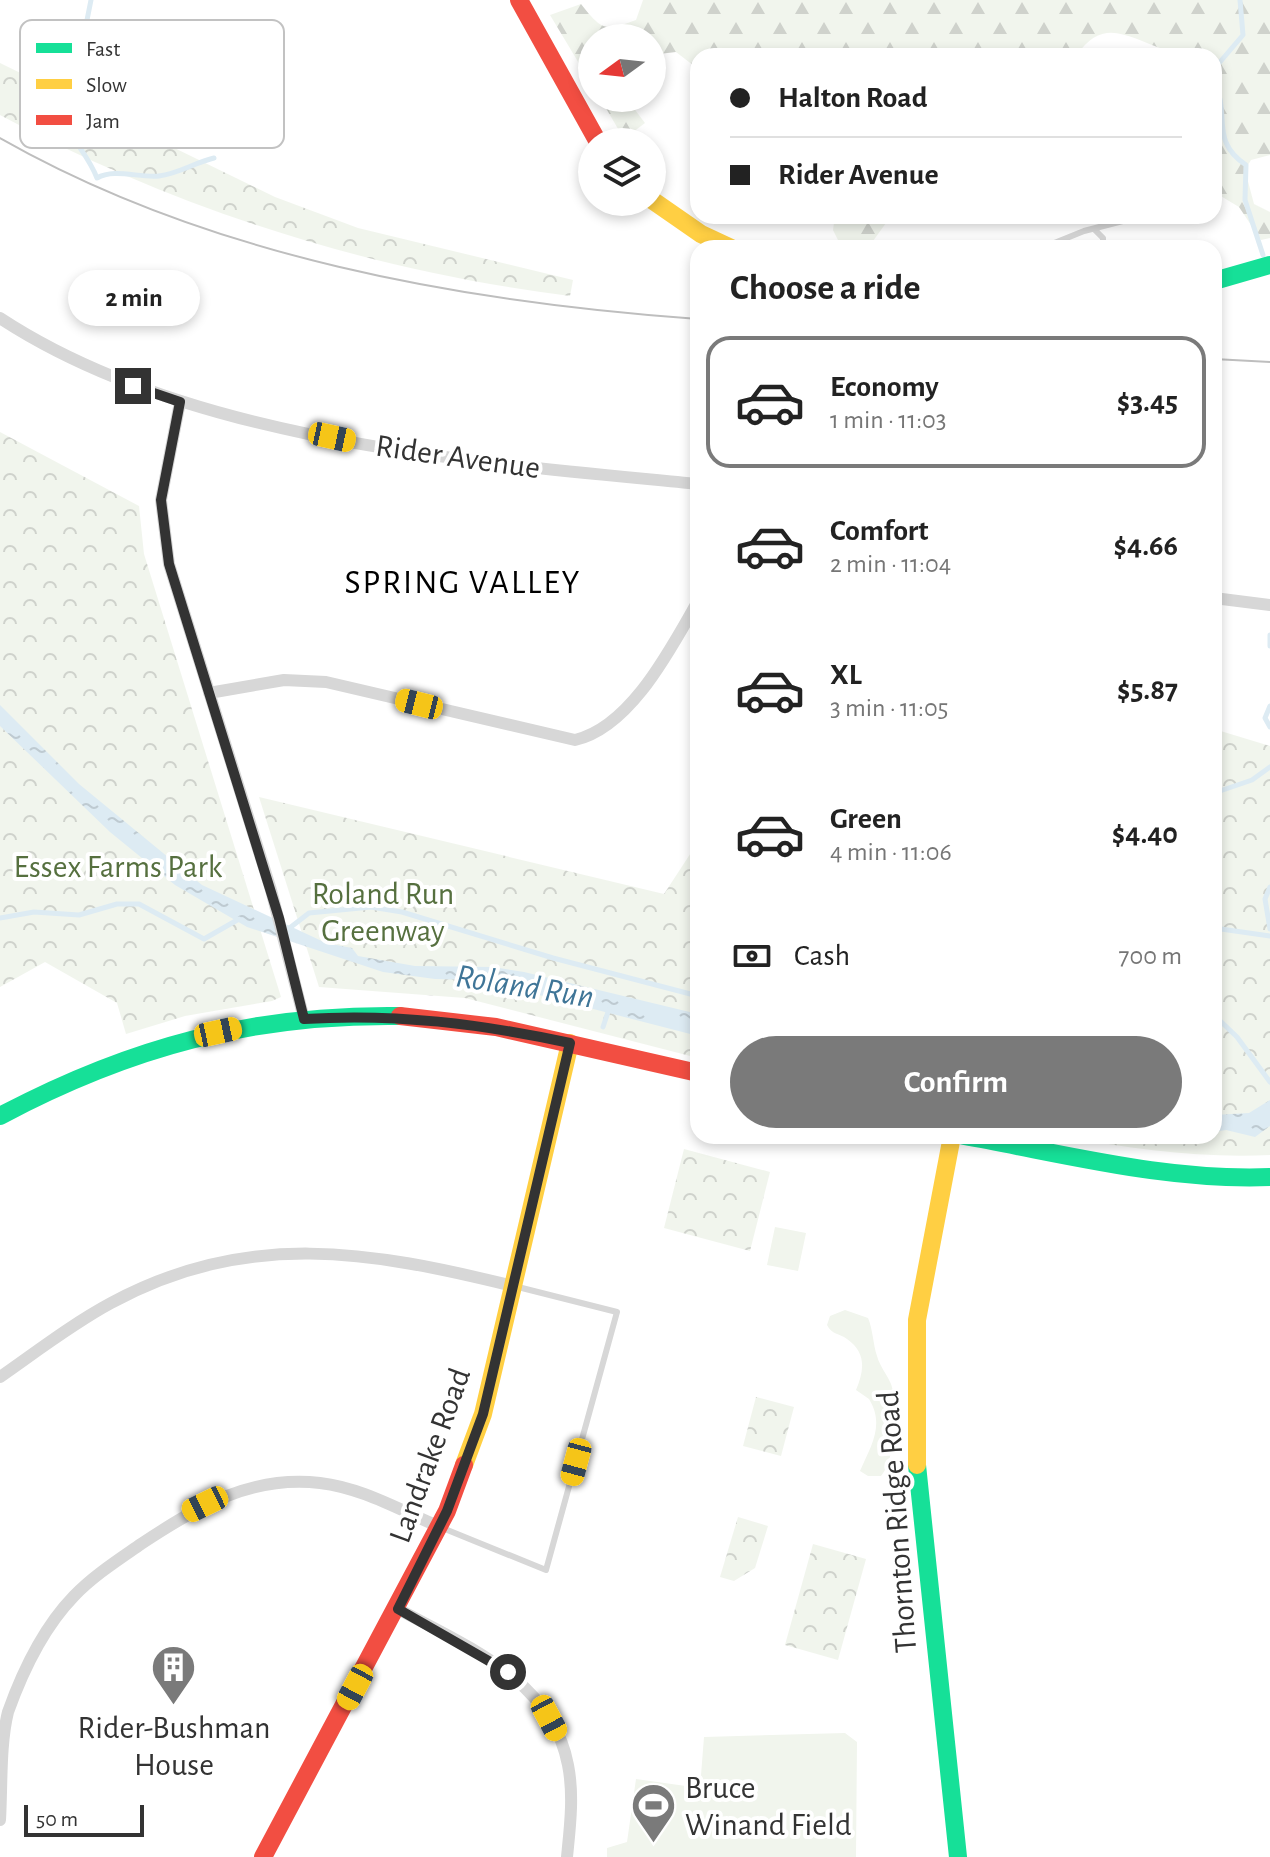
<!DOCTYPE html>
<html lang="en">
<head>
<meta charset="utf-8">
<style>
	:root { --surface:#fff; --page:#f2f2f2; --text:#222; --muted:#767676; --line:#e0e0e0; --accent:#7a7a7a }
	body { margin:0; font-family:"Alegreya Sans",sans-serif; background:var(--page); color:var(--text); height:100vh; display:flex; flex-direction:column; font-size:30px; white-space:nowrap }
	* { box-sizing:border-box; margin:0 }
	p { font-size:26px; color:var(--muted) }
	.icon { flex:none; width:44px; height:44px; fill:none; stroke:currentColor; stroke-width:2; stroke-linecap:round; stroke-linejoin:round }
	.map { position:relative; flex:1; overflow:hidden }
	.panel { position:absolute; left:690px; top:240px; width:532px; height:904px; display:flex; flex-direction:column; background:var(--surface); border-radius:24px; box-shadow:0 4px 12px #0003 }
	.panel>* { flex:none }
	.banner { position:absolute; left:690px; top:48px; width:532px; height:176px; border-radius:24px; box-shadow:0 4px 12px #0003; display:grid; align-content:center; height:176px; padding:0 40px; background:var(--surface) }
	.needle { width:52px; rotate:255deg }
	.tools { position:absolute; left:578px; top:24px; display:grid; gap:16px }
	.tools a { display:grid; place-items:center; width:88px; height:88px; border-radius:50%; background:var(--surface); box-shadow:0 4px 12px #0003; font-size:40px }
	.scale { position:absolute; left:24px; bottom:20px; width:120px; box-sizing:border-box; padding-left:8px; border:4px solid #333; border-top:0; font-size:22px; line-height:28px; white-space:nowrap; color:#333; -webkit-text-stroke:6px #fff; paint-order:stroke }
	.end { position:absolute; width:36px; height:36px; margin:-18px; border:10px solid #333; background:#fff; box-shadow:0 0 0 4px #fff }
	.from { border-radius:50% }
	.bubble { position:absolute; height:56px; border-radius:28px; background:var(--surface); box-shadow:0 4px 12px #0003; font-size:26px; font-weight:700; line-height:56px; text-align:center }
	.car { position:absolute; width:24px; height:48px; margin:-24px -12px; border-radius:10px; box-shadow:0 0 6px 2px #0007; background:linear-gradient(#f5c518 24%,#345 0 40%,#f5c518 0 76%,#345 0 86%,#f5c518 0) }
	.banner b { display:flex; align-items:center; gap:28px; height:76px; font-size:30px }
	.banner b+b { border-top:2px solid var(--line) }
	.banner i { width:20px; height:20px; background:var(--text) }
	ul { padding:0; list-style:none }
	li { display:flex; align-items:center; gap:24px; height:132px; margin:0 16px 12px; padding:0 24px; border:4px solid transparent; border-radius:24px }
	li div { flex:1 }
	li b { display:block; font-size:30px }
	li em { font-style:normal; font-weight:700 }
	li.current { border-color:var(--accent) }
	li>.icon { width:72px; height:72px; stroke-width:1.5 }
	h2 { padding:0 40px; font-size:36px; line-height:96px }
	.pay { display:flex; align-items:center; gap:20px; height:88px; padding:0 40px; font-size:30px }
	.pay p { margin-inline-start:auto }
	.primary-button { display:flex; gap:16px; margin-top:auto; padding:16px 40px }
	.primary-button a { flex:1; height:92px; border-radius:48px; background:var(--accent); color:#fff; font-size:32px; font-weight:700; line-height:92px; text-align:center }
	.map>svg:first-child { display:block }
	.green { fill:#f1f5ed }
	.forest { fill:url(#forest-firs) }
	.park { fill:url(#park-crowns) }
	.water { fill:url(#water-ripples) }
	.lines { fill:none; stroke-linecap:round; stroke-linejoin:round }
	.stream { stroke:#ddebf3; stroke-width:5 }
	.lane { stroke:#d7d7d7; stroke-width:6 }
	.street { stroke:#d7d7d7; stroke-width:12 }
	.fast { stroke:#16e098; stroke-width:18 }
	.slow { stroke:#ffcf43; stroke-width:18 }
	.jam { stroke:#f24e42; stroke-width:18 }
	.tram { stroke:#bebebe; stroke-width:2 }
	.route { stroke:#333; stroke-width:10 }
	.labels { text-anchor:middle; stroke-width:8; stroke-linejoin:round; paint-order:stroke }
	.street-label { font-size:32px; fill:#333; stroke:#fff }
	.park-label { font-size:32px; fill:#56703f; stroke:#fff }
	.poi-label { font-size:32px; fill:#333; stroke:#fff }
	.neighbourhood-label { font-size:34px; letter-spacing:2px; fill:#000; stroke:#fff }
	.water-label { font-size:34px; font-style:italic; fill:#3f7597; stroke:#fff }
	.key { fill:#fff; stroke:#c2c2c2; stroke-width:2 }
	.key-label { font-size:22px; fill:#333 }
</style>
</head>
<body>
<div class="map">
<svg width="1270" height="1857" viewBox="0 0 1270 1857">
	<defs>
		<pattern id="forest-firs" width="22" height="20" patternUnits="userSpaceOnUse" patternTransform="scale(2)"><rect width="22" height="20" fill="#f1f5ed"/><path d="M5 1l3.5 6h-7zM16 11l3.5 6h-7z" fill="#cfd2cc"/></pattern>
		<pattern id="park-crowns" width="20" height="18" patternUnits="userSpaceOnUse" patternTransform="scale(2)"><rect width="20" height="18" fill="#f1f5ed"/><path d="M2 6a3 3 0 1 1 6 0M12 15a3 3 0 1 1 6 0" fill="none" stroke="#cfd2cc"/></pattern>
		<pattern id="water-ripples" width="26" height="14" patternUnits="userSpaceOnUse" patternTransform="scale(2)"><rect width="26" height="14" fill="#ddebf3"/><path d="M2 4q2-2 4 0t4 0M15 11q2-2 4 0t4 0" fill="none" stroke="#becad1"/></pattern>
	</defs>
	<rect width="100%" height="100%" fill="#fff"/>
	<path class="green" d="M775,1227L806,1233L798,1271L767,1265Z
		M845,1310L868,1318C873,1330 873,1344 877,1356C880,1367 887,1374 891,1384C898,1403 896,1460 881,1476H868L860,1471C871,1446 885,1425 869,1399L856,1390C864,1371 867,1353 847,1339C839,1333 832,1335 827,1325L830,1316Z
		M845,1733L857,1742L856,1857H607V1848L627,1842L636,1779L700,1788L704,1737Z"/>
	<path class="forest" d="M643,0H1270V155L1251,160L1245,170L1254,204L1270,212V238L1261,240L1239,207L1214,192V56H1168L1166,50C1126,37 1104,16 1076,56H698V69L676,52L659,54L652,59V38H592V85L550,15L581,4C602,30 604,32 636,20Z
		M600,98H626L645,123L624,139Z
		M835,216H891L868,248L839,242L833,230Z"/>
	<path class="park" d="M0,63L275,197L358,228L573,280L570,296C371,271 177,210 0,115Z
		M0,432L139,506L144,554L281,997L272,1001L185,1016L126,1034L117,1003L45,962L0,987Z
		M1214,729L1270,746V1155C1201,1158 1134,1150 1066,1136H1214Z
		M259,797L664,894L698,842V1058L465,998L319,987Z
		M684,1149L770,1172L750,1251L664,1228Z
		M756,1397L794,1407L781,1456L743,1446Z
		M738,1517L768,1526L755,1568L734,1581L720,1577Z
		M813,1544L866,1559L838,1660L785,1645Z"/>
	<path class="water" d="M0,705L79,784L202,885L326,943L352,948L358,956L415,966L493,967L524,972L698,1014V1036L481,980L435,979L383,972L247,927L175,885L110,832L0,726Z
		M1270,1100V1126L1255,1137L1226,1130L1214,1132V1115L1249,1113Z"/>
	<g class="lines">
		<path class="stream" d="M91,0L66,125C76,145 89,157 97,178C114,168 139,178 159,176C178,174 196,162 214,158
			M1214,69L1243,35L1240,0
			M1214,81C1231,116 1209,140 1246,165L1245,200L1263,255
			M1270,635V646
			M1270,706L1265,718L1270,727
			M1214,793L1252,780L1270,767
			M1270,887L1265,899L1270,929
			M0,918L34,912L79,915L117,904H139L204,939L239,919
			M1214,928L1270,936
			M287,930L309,913L371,907L402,912L553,958L698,996
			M1214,1015L1237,1037L1270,1082
			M603,1027L609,1009"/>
		<path class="lane" d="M1094,229L1103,238V248
			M1042,248L1084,231L1142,216
			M440,1527L546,1570L617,1312L514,1286"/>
		<path class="street" d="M0,318C190,443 476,462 698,484
			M180,402L161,500L169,564L271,890L304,1019
			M1214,598L1270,605
			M209,693L284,680L326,682L575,740C631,727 671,648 698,601
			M0,1377C36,1352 72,1324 111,1303C248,1229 370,1251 513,1286
			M398,1609C466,1646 552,1680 568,1765C574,1795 570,1827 567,1857
			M0,1820C2,1786 0,1744 8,1712C23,1670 43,1628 74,1596C93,1576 118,1560 141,1544C197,1507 250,1475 320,1483C363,1488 401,1511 440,1527"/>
		<path class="fast" d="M1214,281L1270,265
			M0,1116C130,1047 252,1014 400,1016
			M964,1136C1066,1154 1165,1181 1270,1177
			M917,1465L958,1857"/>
		<path class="slow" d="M652,200L701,234L731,248
			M464,1465L483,1414L570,1043
			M917,1465V1320L952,1136"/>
		<path class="jam" d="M519,0L598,142
			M400,1016L496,1027L698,1073
			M263,1857L447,1511L464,1465"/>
		<path class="tram" d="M0,138C209,257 461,302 698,319
			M1214,359L1270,362"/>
	</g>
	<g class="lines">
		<path class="route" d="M133,386L180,402L161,500L169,564L279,918L304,1019C396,1013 481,1024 570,1043L483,1414L447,1511L398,1609L508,1672"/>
	</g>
	<defs>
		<symbol id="building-pin" viewBox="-11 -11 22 30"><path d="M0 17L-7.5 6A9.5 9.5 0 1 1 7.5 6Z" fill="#7a7a7a" stroke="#fff"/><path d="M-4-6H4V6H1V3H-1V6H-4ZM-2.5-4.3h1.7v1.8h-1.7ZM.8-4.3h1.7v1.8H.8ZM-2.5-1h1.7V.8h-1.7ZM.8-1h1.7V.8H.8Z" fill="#fff"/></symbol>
		<symbol id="stadium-pin" viewBox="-11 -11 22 30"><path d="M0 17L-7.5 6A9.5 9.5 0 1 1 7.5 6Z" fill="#7a7a7a" stroke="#fff"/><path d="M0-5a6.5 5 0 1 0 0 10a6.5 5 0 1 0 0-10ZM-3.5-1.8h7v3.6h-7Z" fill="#fff"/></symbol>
	</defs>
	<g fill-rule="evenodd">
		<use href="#building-pin" x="148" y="1642" width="51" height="69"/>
		<use href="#stadium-pin" x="628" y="1780" width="51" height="69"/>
	</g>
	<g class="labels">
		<g class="street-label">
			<text transform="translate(458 456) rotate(8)" y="11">Rider Avenue</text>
			<text transform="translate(429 1455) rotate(-70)" y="11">Landrake Road</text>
			<text transform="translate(896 1522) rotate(-94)" y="11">Thornton Ridge Road</text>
		</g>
		<g class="park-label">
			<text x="118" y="877">Essex Farms Park</text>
			<text x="383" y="904">Roland Run<tspan x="383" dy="37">Greenway</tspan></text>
		</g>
		<g class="poi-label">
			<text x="174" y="1738">Rider-Bushman<tspan x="174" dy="37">House</tspan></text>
			<text x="685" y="1798" text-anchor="start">Bruce<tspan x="685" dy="37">Winand Field</tspan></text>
		</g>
		<g class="neighbourhood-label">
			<text x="463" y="593">SPRING VALLEY</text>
		</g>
		<g class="water-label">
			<text transform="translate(525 985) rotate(9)" y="12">Roland Run</text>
		</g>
	</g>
	<rect x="20" y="20" width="264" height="128" rx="12" class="key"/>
	<rect x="36" y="43" width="36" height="10" fill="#16e098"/>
	<rect x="36" y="79" width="36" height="10" fill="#ffcf43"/>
	<rect x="36" y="115" width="36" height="10" fill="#f24e42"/>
	<g class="key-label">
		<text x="86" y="56">Fast</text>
		<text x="86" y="92">Slow</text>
		<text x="86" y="128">Jam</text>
	</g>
</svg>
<div class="tools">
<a><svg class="needle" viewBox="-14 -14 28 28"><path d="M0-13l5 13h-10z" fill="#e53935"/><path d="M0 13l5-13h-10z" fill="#767676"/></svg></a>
<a><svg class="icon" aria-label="layers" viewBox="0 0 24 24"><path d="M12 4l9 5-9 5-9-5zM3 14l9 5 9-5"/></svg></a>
</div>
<div class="scale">50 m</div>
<i class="end from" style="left:508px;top:1672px"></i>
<i class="end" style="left:133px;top:386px"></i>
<div class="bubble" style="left:68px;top:270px;width:132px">2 min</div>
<i class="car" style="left:332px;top:437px;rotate:102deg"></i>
<i class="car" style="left:419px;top:704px;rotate:284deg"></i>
<i class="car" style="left:218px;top:1032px;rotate:78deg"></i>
<i class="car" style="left:576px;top:1462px;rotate:195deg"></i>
<i class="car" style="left:205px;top:1504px;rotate:244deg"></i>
<i class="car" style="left:355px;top:1687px;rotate:208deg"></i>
<i class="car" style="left:549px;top:1718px;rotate:152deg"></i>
<div class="banner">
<b><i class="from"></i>Halton Road</b>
<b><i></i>Rider Avenue</b>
</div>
<section class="panel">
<h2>Choose a ride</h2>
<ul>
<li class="current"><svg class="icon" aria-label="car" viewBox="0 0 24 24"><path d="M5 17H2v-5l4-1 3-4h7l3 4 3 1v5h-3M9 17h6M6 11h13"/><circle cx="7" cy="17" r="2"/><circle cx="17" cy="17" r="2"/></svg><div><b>Economy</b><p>1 min · 11:03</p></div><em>$3.45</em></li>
<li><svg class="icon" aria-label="car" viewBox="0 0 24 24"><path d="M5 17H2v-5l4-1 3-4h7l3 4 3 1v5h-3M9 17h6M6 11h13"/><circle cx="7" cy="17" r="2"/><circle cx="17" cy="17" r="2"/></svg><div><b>Comfort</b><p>2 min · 11:04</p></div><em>$4.66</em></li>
<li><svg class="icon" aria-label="car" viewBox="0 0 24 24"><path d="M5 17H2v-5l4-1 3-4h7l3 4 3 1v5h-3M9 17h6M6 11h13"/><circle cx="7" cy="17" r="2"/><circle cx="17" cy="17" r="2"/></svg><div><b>XL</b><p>3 min · 11:05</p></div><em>$5.87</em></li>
<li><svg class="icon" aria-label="car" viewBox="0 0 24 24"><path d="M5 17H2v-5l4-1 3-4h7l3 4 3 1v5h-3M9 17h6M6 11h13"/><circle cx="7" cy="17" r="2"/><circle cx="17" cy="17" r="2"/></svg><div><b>Green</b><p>4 min · 11:06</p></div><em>$4.40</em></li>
</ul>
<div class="pay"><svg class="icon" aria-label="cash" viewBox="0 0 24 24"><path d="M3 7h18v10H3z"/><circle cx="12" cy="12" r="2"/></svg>Cash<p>700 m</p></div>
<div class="primary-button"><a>Confirm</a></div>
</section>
</div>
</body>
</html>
